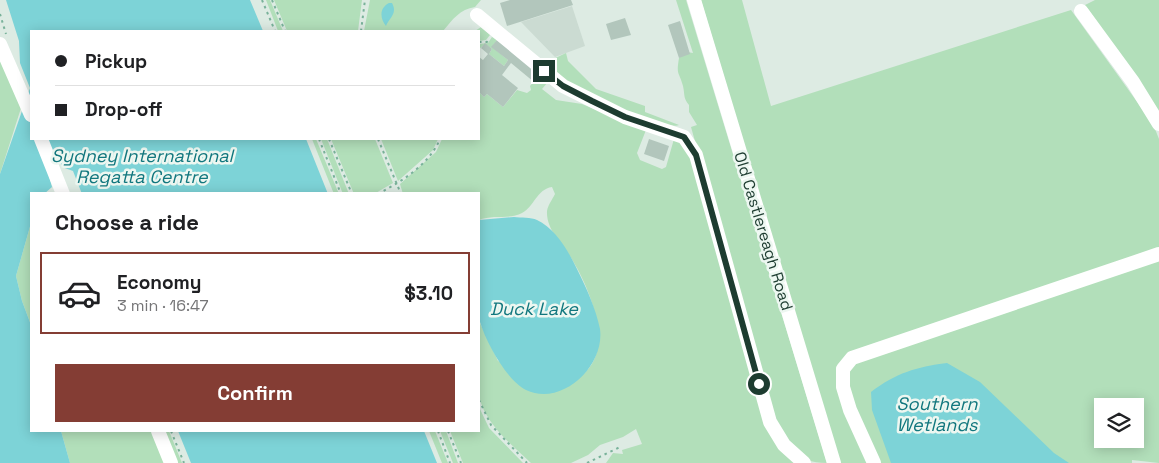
<!DOCTYPE html>
<html lang="en">
<head>
<meta charset="utf-8">
<style>
	:root { --surface:#fff; --page:#f6f6f6; --text:#202124; --muted:#757577; --line:#e0e0e0; --accent:#843d34 }
	body { margin:0; font-family:"Space Grotesk",sans-serif; background:var(--page); color:var(--text); height:100vh; display:flex; flex-direction:column; font-size:19px; white-space:nowrap }
	* { box-sizing:border-box; margin:0 }
	p { font-size:16px; color:var(--muted) }
	.icon { flex:none; width:28px; height:28px; fill:none; stroke:currentColor; stroke-width:2; stroke-linecap:round; stroke-linejoin:round }
	.map { position:relative; flex:1; overflow:hidden }
	.panel { position:absolute; left:30px; top:192px; width:450px; height:240px; display:flex; flex-direction:column; background:var(--surface); border-radius:0px; box-shadow:0 2px 12px #0003 }
	.panel>* { flex:none }
	.banner { position:absolute; left:30px; top:30px; width:450px; height:110px; border-radius:0px; box-shadow:0 2px 12px #0003; display:grid; align-content:center; height:110px; padding:0 25px; background:var(--surface) }
	.tools { position:absolute; left:1094px; top:398px; display:grid; gap:10px }
	.tools a { display:grid; place-items:center; width:50px; height:50px; border-radius:0px; background:var(--surface); box-shadow:0 2px 12px #0003; font-size:25px }
	.end { position:absolute; width:22px; height:22px; margin:-11px; border:6px solid #1d3c30; background:#fff; box-shadow:0 0 0 2px #fff }
	.from { border-radius:50% }
	.banner b { display:flex; align-items:center; gap:18px; height:48px; font-size:19px }
	.banner b+b { border-top:1px solid var(--line) }
	.banner i { width:12px; height:12px; background:var(--text) }
	ul { padding:0; list-style:none }
	li { display:flex; align-items:center; gap:15px; height:82px; margin:0 10px 8px; padding:0 15px; border:2px solid transparent; border-radius:0px }
	li div { flex:1 }
	li b { display:block; font-size:19px }
	li em { font-style:normal; font-weight:600 }
	li.selected { border-color:var(--accent) }
	li>.icon { width:45px; height:45px; stroke-width:1.5 }
	h2 { padding:0 25px; font-size:22px; line-height:60px }
	.action { display:flex; gap:10px; margin-top:auto; padding:10px 25px }
	.action a { flex:1; height:58px; border-radius:0px; background:var(--accent); color:#fff; font-size:20px; font-weight:600; line-height:58px; text-align:center }
	.map>svg:first-child { display:block }
	.built { fill:#cbdbd2 }
	.green { fill:#b2dfba; fill-rule:evenodd }
	.water { fill:#7dd3d7 }
	.building { fill:#b2c6bc }
	.lines { fill:none; stroke-linecap:round; stroke-linejoin:round }
	.path { stroke:#79b29a; stroke-width:2; stroke-dasharray:2.5 4; stroke-linecap:butt }
	.minor { stroke:#fff; stroke-width:14 }
	.route { stroke:#1d3c30; stroke-width:6 }
	.labels { text-anchor:middle; stroke-width:5; stroke-linejoin:round; paint-order:stroke }
	.street-label { font-size:16px; fill:#1d3c30; stroke:#edf7f1 }
	.water-label { font-size:18px; font-style:italic; fill:#11777e; stroke:#edf7f1 }
</style>
</head>
<body>
<div class="map">
<svg width="1159" height="463" viewBox="0 0 1159 463">
	<rect width="100%" height="100%" fill="#ddebe3"/>
	<path class="built" d="M572,6L585,46L555,57L521,22Z"/>
	<path class="green" d="M266,0H270L283,31H278Z
		M274,0H362L358,31H287Z
		M370,0H481L475,7C460,9 452,20 443,31H364Z
		M676,0H686L827,463C795,463 790,447 774,423L691,127L697,125L689,112V105C683,98 685,95 683,86C679,71 676,76 679,58L687,52L693,53Z
		M701,0H742L771,106L1071,10L1153,124L1159,139V463L1132,460V463H839ZM1102,406H1135V439H1102Z
		M1095,0H1159V114L1141,84L1085,5Z
		M481,27L490,35L486,40L479,41V31H475Z
		M492,37L497,40L492,47L508,60L504,66L489,54L492,49L485,44L479,49V44L488,43Z
		M566,53L568,61L596,89L645,106V112L679,125C667,131 589,96 575,87C563,81 555,72 547,62Z
		M0,58L21,108L0,174Z
		M540,74L548,82L542,89L556,100L582,104L646,130L637,153L640,160L662,169L666,167L674,139L680,140L692,156L767,423L798,463H606L613,453L623,454L622,450L642,444L636,429L623,437L600,445L588,455L571,463H531C511,444 485,424 479,396C475,379 479,340 479,321L498,361L569,386C577,379 588,372 593,362C608,334 588,286 573,261C564,245 546,231 547,211C548,205 552,200 555,194L552,187C537,189 534,207 522,213C509,220 492,214 479,220V194H403L400,184L436,152L442,139H479V92L484,97L487,94L503,107L517,90L527,93L531,90L530,86Z
		M312,139H316L339,194H334Z
		M321,139H327L349,194H343Z
		M331,139H375L393,183L374,194H354Z
		M381,139H438L433,150L398,181Z
		M31,223V325L22,301L16,276Z
		M479,407L489,428L523,463H463L450,431H479Z
		M61,431H152L165,463H70Z
		M161,431H169L182,463H174Z
		M429,431H435L448,463H442Z
		M440,431H446L458,463H453Z"/>
	<path class="water" d="M6,0H250L263,31H31V139H306L328,194H82L73,171L62,167L59,158H56L49,176L52,187L44,194H31V223L16,276L22,301L31,325V431H61L70,463H0V174L30,88L20,63L19,41Z
		M389,3H392C398,14 389,18 386,26C380,19 379,8 389,3Z
		M514,217C521,218 531,217 537,220C555,228 569,252 577,269C586,287 596,309 600,329C605,366 562,407 526,390C507,381 486,342 480,322C477,315 479,304 479,296C479,271 479,246 479,220Z
		M947,363L980,382L1054,453L1069,463H891L872,410L871,392C896,373 916,367 947,363Z
		M178,431H424L437,463H191Z"/>
	<path class="building" d="M510,0H571L573,5L507,26L500,3Z
		M625,18L631,35L611,40L606,24Z
		M680,21L690,54L679,58L668,25Z
		M497,40L540,74L534,82L511,63L502,75L518,88L503,107L487,94L484,97L479,92V57L483,60L488,54L481,48L485,43L492,49L489,54L504,66L508,60L491,47Z
		M649,139L669,146L664,161L644,154Z"/>
	<g class="lines">
		<path class="path" d="M262,0L275,31
			M272,0L285,31
			M0,14L6,34
			M361,31L365,0
			M479,42H487L490,38
			M319,139L341,194
			M329,139L352,194
			M378,139L401,194
			M378,194C402,181 429,165 440,139
			M479,400L491,425L527,463
			M171,431L184,463
			M438,431L450,463
			M448,431L461,463
			M587,463L620,447"/>
		<path class="minor" d="M694,0L834,463
			M1081,11L1133,82L1159,124
			M477,15L563,86L625,117L684,137L696,155L770,422L784,445L804,463
			M0,44L31,115
			M41,139L63,194
			M158,431L171,463
			M874,463L850,410L843,387V369L852,358L1159,254"/>
	</g>
	<g class="lines">
		<path class="route" d="M544,71L563,86L592,101L625,117L684,137L696,155L759,384"/>
	</g>
	<g class="labels">
		<g class="street-label">
			<text transform="translate(764 231) rotate(73)" y="6">Old Castlereagh Road</text>
		</g>
		<g class="water-label">
			<text x="142" y="162">Sydney International<tspan x="142" dy="21">Regatta Centre</tspan></text>
			<text x="534" y="315">Duck Lake</text>
			<text x="937" y="410">Southern<tspan x="937" dy="21">Wetlands</tspan></text>
		</g>
	</g>
</svg>
<div class="tools">
<a><svg class="icon" aria-label="layers" viewBox="0 0 24 24"><path d="M12 4l9 5-9 5-9-5zM3 14l9 5 9-5"/></svg></a>
</div>
<i class="end from" style="left:759px;top:384px"></i>
<i class="end" style="left:544px;top:71px"></i>
<div class="banner">
<b><i class="from"></i>Pickup</b>
<b><i></i>Drop-off</b>
</div>
<section class="panel">
<h2>Choose a ride</h2>
<ul>
<li class="selected"><svg class="icon" aria-label="car" viewBox="0 0 24 24"><path d="M5 17H2v-5l4-1 3-4h7l3 4 3 1v5h-3M9 17h6M6 11h13"/><circle cx="7" cy="17" r="2"/><circle cx="17" cy="17" r="2"/></svg><div><b>Economy</b><p>3 min · 16:47</p></div><em>$3.10</em></li>
</ul>
<div class="action"><a>Confirm</a></div>
</section>
</div>
</body>
</html>
